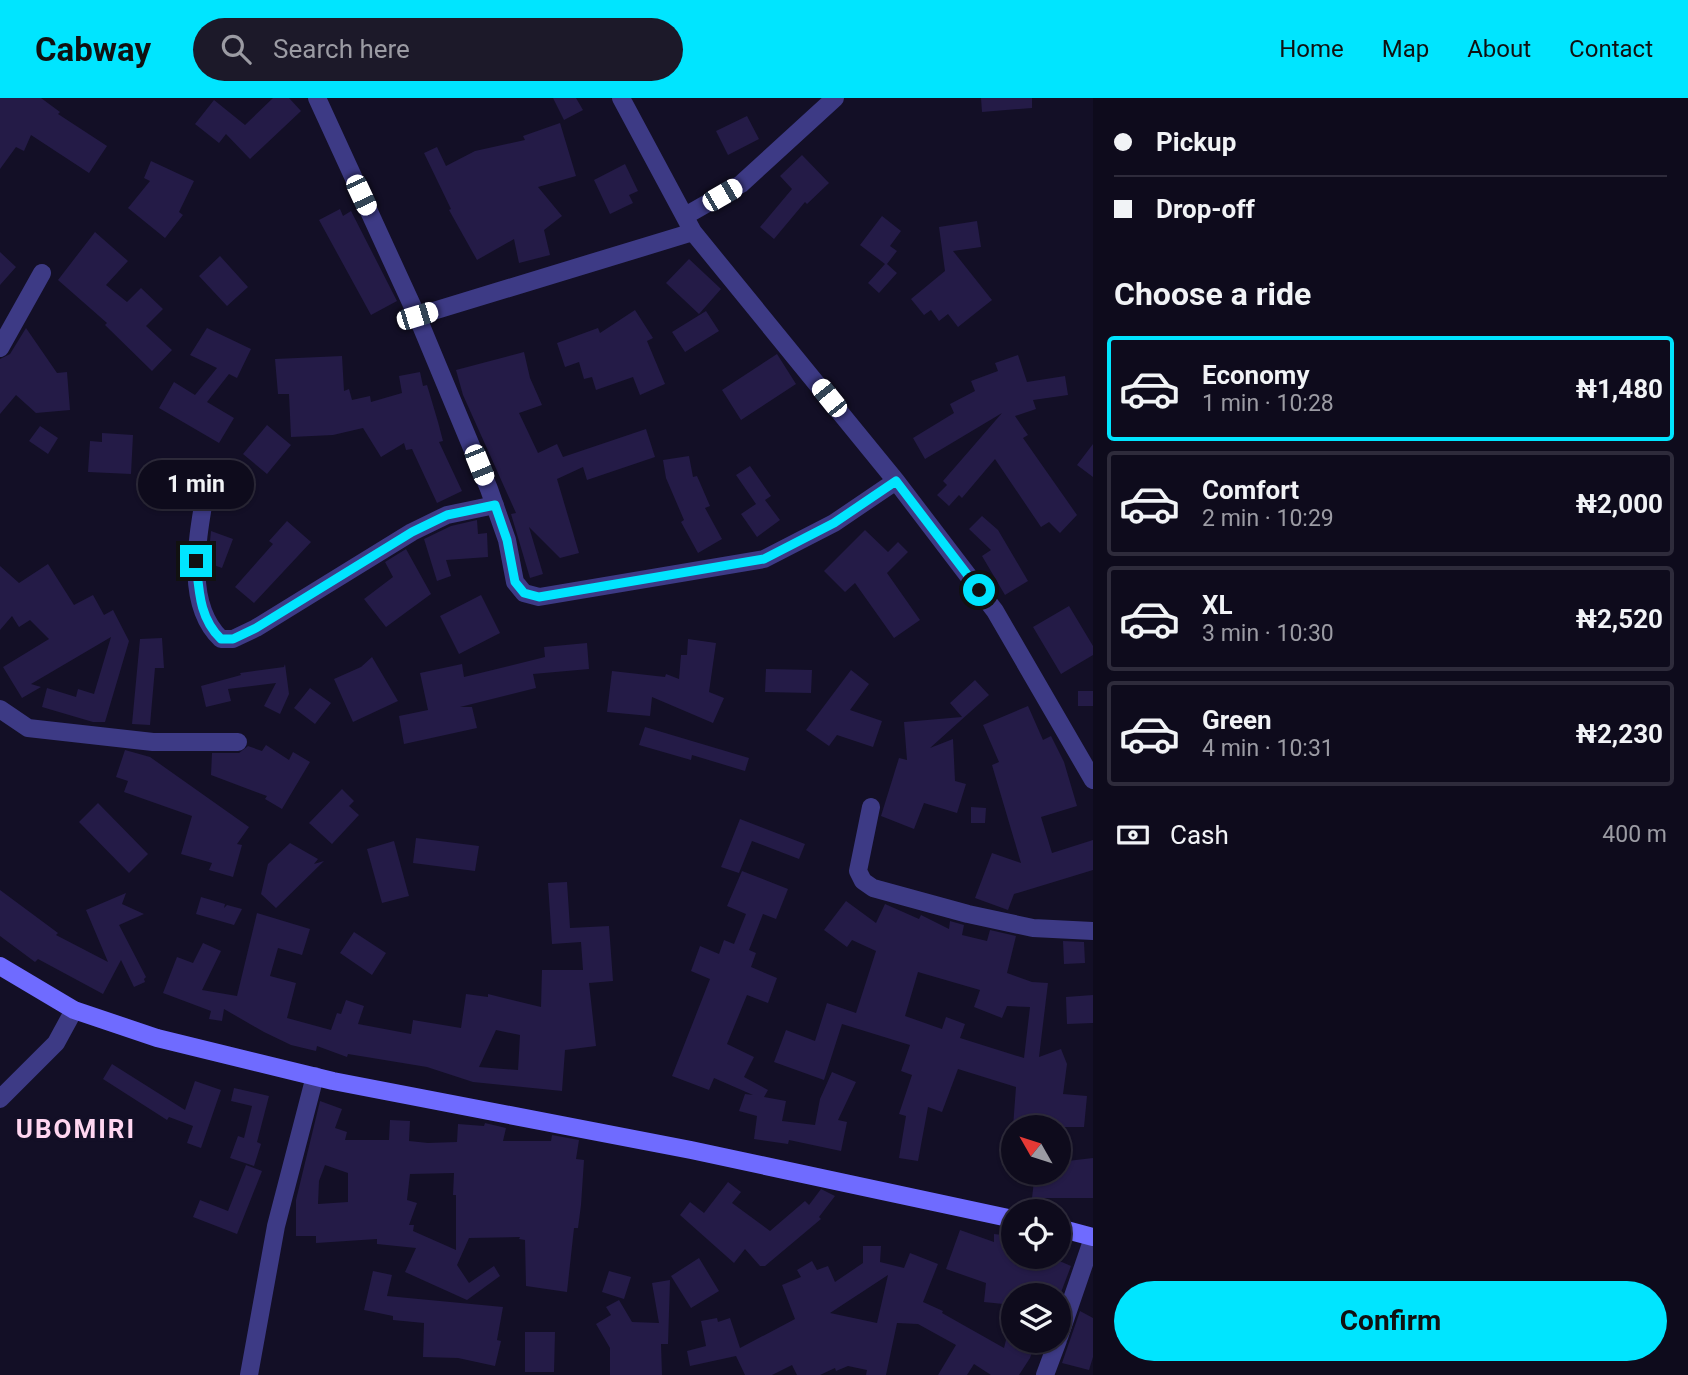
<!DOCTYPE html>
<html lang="en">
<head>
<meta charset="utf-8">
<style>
	:root { --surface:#0e0b1c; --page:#1c1929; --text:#f1f3f6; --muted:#9b9ba3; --line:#2e2b3b; --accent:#00e5ff }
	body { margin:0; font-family:Roboto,sans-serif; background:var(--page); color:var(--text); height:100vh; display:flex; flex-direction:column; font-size:26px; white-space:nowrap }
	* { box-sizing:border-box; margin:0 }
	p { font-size:23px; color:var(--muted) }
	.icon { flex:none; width:38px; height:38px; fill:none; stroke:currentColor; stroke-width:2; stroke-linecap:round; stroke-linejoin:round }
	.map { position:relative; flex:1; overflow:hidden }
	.sheet { display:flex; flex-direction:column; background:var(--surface); width:595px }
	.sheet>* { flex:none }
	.top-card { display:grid; align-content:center; height:154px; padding:0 21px; background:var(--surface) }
	.needle { width:46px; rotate:309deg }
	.buttons { position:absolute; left:1001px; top:1017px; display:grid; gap:14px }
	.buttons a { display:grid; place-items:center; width:70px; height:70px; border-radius:50%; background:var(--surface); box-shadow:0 2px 5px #0004,0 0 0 2px var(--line); font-size:35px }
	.end { position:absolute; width:32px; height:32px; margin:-16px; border:9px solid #00e5ff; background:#111; box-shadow:0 0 0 4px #111 }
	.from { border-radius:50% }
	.bubble { position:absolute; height:49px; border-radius:24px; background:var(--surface); box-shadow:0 2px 5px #0004,0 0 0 2px var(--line); font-size:23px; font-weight:700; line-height:49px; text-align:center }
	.car { position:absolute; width:21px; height:42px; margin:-21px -10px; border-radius:9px; box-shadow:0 0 5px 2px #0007; background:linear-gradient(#fff 24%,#345 0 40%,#fff 0 76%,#345 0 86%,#fff 0) }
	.top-card b { display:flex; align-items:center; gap:24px; height:66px; font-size:26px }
	.top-card b+b { border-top:2px solid var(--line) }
	.top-card i { width:18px; height:18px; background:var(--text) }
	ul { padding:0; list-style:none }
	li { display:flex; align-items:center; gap:21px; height:105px; margin:0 14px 10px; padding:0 7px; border:4px solid var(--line); border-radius:7px }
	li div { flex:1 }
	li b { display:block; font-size:26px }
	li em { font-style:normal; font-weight:700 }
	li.current { border-color:var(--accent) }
	li>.icon { width:63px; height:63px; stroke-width:1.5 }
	h2 { padding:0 21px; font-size:32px; line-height:84px }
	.pay { display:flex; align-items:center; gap:18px; height:77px; padding:0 21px; font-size:26px }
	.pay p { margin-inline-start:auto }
	.primary-button { display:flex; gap:14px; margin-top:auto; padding:14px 21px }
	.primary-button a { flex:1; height:80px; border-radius:42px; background:var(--accent); color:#111; font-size:28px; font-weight:700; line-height:80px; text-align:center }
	header { display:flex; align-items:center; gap:42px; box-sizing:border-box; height:98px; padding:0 35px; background:var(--accent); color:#111 }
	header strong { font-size:33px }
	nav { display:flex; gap:38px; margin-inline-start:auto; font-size:24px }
	.search { width:490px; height:63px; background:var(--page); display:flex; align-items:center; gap:18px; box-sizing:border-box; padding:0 24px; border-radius:38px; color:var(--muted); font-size:26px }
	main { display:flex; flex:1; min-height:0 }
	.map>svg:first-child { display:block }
	.building { fill:#241b47; fill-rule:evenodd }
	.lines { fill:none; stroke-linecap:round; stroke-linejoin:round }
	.street { stroke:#3d3a85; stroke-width:18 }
	.secondary { stroke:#6f6bff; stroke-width:18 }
	.route { stroke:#00e5ff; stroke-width:9 }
	.labels { text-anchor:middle; stroke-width:7; stroke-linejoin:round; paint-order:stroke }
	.district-label { font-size:26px; font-weight:bold; letter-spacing:2px; fill:#ffd6f0; stroke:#130f26 }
</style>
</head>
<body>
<header>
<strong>Cabway</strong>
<div class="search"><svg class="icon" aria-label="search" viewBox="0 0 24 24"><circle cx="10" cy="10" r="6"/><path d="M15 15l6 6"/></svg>Search here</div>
<nav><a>Home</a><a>Map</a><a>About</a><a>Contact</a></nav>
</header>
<main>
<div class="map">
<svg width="1093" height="1277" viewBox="0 0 1093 1277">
	<rect width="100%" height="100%" fill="#130f26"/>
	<path class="building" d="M0,0H41L60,14L58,16L107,48L89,75L31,37L24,53L16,49L0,71Z
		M273,0H289L301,13L250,61L226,36L219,45L195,26L214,2L245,27Z
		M553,0H576L583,12L564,22Z
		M981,0H1032V10L982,14Z
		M747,18L759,41L728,57L716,33Z
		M560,25L576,78L538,89L562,118L544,132L550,157L519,165L514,141L477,162L449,112L451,111L424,55L437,49L446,68L475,53L525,42L523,38Z
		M802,57L829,85L807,106L805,104L774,141L760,129L792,91L780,78Z
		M151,63L194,83L179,114L183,117L165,140L128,110L150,83L144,80Z
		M625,66L638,93L629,97L633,105L610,116L594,82Z
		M340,111L343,118L351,113L397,203L371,217L319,122Z
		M882,118L901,133L890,148L897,153L887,166L897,175L879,195L868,185L885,166L860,147Z
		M977,123L981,149L953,153L992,202L958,229L948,216L939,223L931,212L924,217L911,201L945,173L939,129Z
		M95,134L128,163L106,187L127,204L141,190L163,211L146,228L172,252L152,273L105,227L107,225L58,182Z
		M0,154L16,169L0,187Z
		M220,158L248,189L227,208L199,178Z
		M689,161L721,191L699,216L666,185Z
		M635,212L653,240L647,243L665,286L640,297L633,279L596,292L592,279L584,281L579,264L565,269L557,245L598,230L600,235Z
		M706,213L719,233L685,254L672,234Z
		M26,230L57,275L67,274L70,312L36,315L16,297L0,316V261L10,256Z
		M207,230L251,251L237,280L229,276L207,304L234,320L219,345L159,310L174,284L195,297L217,270L190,257Z
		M524,254L530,280L542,307L519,315L538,355L557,346L563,359L646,331L655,359L587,382L583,369L557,381L579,455L560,460L529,429L543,476L530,480L511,416L516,415L463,297L456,272Z
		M777,256L796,286L741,322L722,292Z
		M1018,257L1027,284L1065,278L1068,297L1033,302L1036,311L1015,318L1028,337L1023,340L1077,417L1060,435L1049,424L1041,429L995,361L962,400L959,397L949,408L937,397L947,387L943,383L1002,315L925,361L913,340L954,315L950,306L975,293L971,283L998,273L995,265Z
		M342,258L344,293L349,291L352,302L370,298L371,304L402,295L399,278L420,274L423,288L427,287L438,324L443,343L439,344L462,393L437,405L412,351L406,352L404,345L381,359L363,330L333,337L291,339L289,296H278L275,261Z
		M267,327L291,347L267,376L243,356Z
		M40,328L58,340L48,356L29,343Z
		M102,335L133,337L131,376L88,374L90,343L102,344Z
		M1093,346V379L1077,367Z
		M689,358L693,379L697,378L710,408L705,410L722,441L698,455L681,424L684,422L666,380L663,362Z
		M750,368L771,398L765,402L780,422L757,439L741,416L756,406L736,377Z
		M982,418L998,432L1028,483L1005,497L982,458L991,452L969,431Z
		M477,422L478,436L487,435L488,459L446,462L451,478L437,483L424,441L451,428Z
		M287,423L311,444L254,505L235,489L273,446L269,443Z
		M865,432L888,454L898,444L908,454L887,475L920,522L894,540L855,485L845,494L824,473Z
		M211,433L233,441L222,470L208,465Z
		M406,451L431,496L386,529L364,501L393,479L385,464Z
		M48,466L74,507L93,497L104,517L113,512L129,543L105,624H93L42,609L47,590L76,599L78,591L94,596L111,539L31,586L41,589L22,600L3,569L49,541L30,522L19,529L12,518L0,532V468L19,485Z
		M481,497L500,535L459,556L440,518Z
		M1069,508L1093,548V557L1061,576L1033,529Z
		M162,540L164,570H155L150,627L132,626L140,541Z
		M688,541L716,545L709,594L724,600L713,625L652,599L650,618L607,614L612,573L665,579L666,576L679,581L681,557H687Z
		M587,545L589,571L533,576L536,590L460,609H472L477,630L404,646L399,618L428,612L420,575L462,566L464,579L545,559L544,549Z
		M372,559L398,603L353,624L334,581L361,569Z
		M285,566L289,596L280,616L264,608L276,585L228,591L231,603L206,609L201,588L241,577L240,575L284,569Z
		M766,571L812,572L811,595L765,594Z
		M851,572L869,586L850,612L882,623L873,649L837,637L829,648L806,632Z
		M975,582L989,597L930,650L953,641L955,683L966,686L957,715L924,705L914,731L881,718L899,660L907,662L904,624L962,619L950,605Z
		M310,590L331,605L315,626L294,610Z
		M1078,593H1093V608H1078Z
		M1028,608L1043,642L1051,638L1064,664L1077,708L1041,719L1052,755L1093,742V772L1014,796L1008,812L975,800L992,755L1021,765L992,667L999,664L983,627Z
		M645,629L749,660L745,673L692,657L691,662L639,647Z
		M266,647L289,662L293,654L310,664L282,711L265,701L267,698L211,677L212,655H239L248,648L262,653Z
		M125,652L150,659L249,729L237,746L242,747L233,779L209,772L212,765L181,756L192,718L124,694L128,683L116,679Z
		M342,691L354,703L349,708L359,717L332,746L309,725Z
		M98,705L148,756L129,775L79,724Z
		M971,709L986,710L985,725H971Z
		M740,721L805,746L799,761L752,743L739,775L721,769Z
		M416,740L479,748L475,773L413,765Z
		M394,743L409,798L382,805L367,751Z
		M290,745L318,761L314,766L324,763L276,810L261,796L268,766Z
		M742,773L788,791L776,821L763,816L749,852L756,855L751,869L777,880L768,905L747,897L727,946L754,959L744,979L768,992L764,999L786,1003L782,1023L815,1027L820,1001L832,974L856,984L838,1022L847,1024L841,1053L789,1042L788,1046L754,1041L757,1018L739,1013L745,996L753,997L714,980L709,992L672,978L710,881L691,873L700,848L719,856L724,842L734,846L746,816L727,808Z
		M567,784L570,830L609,828L613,883L589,885L596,948L565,952L562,993L473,984L427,969L348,956L347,959L317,948L316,953L291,947L264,934L224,911L222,923L209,921L211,913L163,895L177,859L193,865L203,845L221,853L202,892L237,898L257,815L310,831L302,857L278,850L270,878L296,885L287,920L331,932L337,915L341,916L346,902L364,908L358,926L411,936L413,922L461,930L466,896L488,899V896L541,909L542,872H583L581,844L552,846L548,785ZM496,932L520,937L518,972L479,969Z
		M0,792L58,835L56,837L108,864L86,812L126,795L122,806L144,816L119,827L146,879L144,881L145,884L134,889L121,862L103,896L38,861L35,864L0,838Z
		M201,799L225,806L224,810L227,807L242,811L234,827L196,816Z
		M846,803L876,825L885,806L919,821L921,817L949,831L950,823L964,827L962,837L987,843L990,832L1016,838L1007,875L1032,884L1048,885L1039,959L1061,951L1067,966L1063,996L1087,998L1084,1029H1013L1016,989L958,971L942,1014L928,1009L918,1063L899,1060L906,1018L899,1016L912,977L901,973L910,947L842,926L824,982L774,964L786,932L815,943L827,905L856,915L876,853L852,842L847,849L824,832ZM918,874L980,892L974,909L1002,920L1007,908L1030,909L1024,960L960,940L965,926L946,919L942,931L905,918Z
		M354,834L386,855L372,877L340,855Z
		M1063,843L1084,844L1085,865L1064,866Z
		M1093,897V925L1067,926L1066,899Z
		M112,966L185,1012L195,983L221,992L201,1050L187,1045L193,1028L169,1019L167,1022L103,981Z
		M234,990L269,998L257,1044L261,1046L254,1068L230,1060L238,1038L244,1040L252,1008L231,1003Z
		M320,1003L342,1011L335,1030L347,1034L345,1042H389L390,1022L410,1023L409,1043L428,1045L457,1044L458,1026L484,1028L485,1025L506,1030L503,1043H551L552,1037L579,1042L576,1061L584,1062L581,1107L578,1130H574L567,1194L526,1188L525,1142L519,1141L520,1139L469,1140L457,1167L469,1185L494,1168L500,1178L467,1202L405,1174L416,1150L377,1146V1141L316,1145V1138H296V1102ZM325,1067L348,1075V1104L318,1106L319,1083ZM454,1075L453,1097H456V1152L413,1133L414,1127H409L417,1105L407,1102L410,1076Z
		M1093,1060V1100H1032L1035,1074H1059V1064Z
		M246,1067L262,1073L237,1136L193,1119L200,1102L228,1113Z
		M728,1084L741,1094L732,1105L770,1133L805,1103L809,1107L821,1091L835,1098L819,1119L821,1121L765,1168H760L745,1151L734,1165L680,1117L690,1104L704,1115Z
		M960,1132L994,1144V1136L1011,1138L1008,1158H1048L1071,1168L1060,1197H1013V1207L984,1204L986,1185L946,1171Z
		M863,1148H881L880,1164L904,1170L910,1155L938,1166L923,1204L943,1213L942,1215L1004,1250L1006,1242H1036L1030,1260L1019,1277H991L974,1266L967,1277H938L956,1247L918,1226L897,1225L886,1277H866L867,1272L848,1268L836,1273L835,1270L820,1277H797L792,1267L772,1277H745L736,1258L690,1268L687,1253L706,1248L701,1223L717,1220L718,1224L730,1220L740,1250L795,1221L782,1187L801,1179L797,1172L812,1163L817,1172L828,1168L835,1184L863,1165ZM888,1177L877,1225L830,1215Z
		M699,1160L719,1193L691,1210L671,1178Z
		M373,1173L392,1177L387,1198L503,1209L497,1242L501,1243L495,1268L458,1260L423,1259L424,1225L393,1222V1218L364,1212Z
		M609,1173L631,1179L624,1201L602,1194Z
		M670,1182L668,1246H661L662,1277H610V1250L596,1226L611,1217L606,1209L619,1202L632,1224L659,1225L652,1185Z
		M1080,1213L1093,1220V1259L1089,1272L1062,1265Z
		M525,1234H555L554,1274H525Z"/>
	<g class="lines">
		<path class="street" d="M317,0L417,218L489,391L507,442L515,484L524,495L539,499L764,461L834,425L896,383
			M621,0L693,134L896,383L995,513L1093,682
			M685,118L741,86L835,0
			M417,218L693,134
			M0,250L42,175
			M208,377C201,426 180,502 221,541H233L256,530L412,434L447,417L495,407
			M0,611L28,630L153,644H238
			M871,709L858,773L863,783L873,790L968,816L1033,830L1093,833
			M0,1001L56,945L74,912
			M1059,1239L1093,1140
			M249,1277L276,1128L315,978
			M1045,1277L1058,1242"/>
		<path class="secondary" d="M0,868L74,912L157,940L333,983L691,1052L1013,1121
			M1059,1130L1093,1139"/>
	</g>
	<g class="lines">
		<path class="route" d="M196,463C199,492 199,520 221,541H233L256,530L412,434L447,417L495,407L507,442L515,484L524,495L539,499L764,461L834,425L896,383L979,492"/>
	</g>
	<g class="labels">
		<g class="district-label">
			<text x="76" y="1040">UBOMIRI</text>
		</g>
	</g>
</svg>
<div class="buttons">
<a><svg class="needle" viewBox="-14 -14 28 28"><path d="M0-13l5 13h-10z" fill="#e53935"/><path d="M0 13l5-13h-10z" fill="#9b9ba3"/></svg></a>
<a><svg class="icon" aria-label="locate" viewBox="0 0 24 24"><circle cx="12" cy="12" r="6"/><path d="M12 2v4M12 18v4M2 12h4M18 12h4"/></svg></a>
<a><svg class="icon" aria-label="layers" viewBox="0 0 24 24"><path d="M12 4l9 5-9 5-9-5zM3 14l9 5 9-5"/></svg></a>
</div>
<i class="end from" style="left:979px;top:492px"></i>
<i class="end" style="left:196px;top:463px"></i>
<div class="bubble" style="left:138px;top:362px;width:116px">1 min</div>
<i class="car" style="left:361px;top:97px;rotate:155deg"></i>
<i class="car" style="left:722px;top:97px;rotate:60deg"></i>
<i class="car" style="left:417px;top:218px;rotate:73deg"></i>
<i class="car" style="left:829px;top:300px;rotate:321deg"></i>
<i class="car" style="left:479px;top:367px;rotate:158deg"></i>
</div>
<section class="sheet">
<div class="top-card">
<b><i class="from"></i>Pickup</b>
<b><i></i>Drop-off</b>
</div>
<h2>Choose a ride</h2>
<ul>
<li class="current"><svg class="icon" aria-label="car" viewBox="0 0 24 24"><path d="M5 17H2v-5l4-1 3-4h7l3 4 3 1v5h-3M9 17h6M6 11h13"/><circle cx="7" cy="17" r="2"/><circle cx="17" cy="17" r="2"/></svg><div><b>Economy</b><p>1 min · 10:28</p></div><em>₦1,480</em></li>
<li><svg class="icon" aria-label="car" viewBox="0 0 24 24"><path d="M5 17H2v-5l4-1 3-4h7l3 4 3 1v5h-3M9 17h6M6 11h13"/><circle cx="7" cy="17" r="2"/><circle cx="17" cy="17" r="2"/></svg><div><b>Comfort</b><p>2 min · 10:29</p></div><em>₦2,000</em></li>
<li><svg class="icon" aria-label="car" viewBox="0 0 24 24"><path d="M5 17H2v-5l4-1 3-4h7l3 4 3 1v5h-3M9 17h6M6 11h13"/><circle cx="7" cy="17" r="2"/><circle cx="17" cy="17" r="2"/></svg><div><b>XL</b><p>3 min · 10:30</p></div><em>₦2,520</em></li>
<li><svg class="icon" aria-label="car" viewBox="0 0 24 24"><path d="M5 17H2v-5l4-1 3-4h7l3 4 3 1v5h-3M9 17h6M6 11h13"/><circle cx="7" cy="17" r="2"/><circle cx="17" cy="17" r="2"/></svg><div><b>Green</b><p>4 min · 10:31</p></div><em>₦2,230</em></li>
</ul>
<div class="pay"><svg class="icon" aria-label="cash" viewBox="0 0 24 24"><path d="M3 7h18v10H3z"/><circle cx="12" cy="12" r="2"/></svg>Cash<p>400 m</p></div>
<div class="primary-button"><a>Confirm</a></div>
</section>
</main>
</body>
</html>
